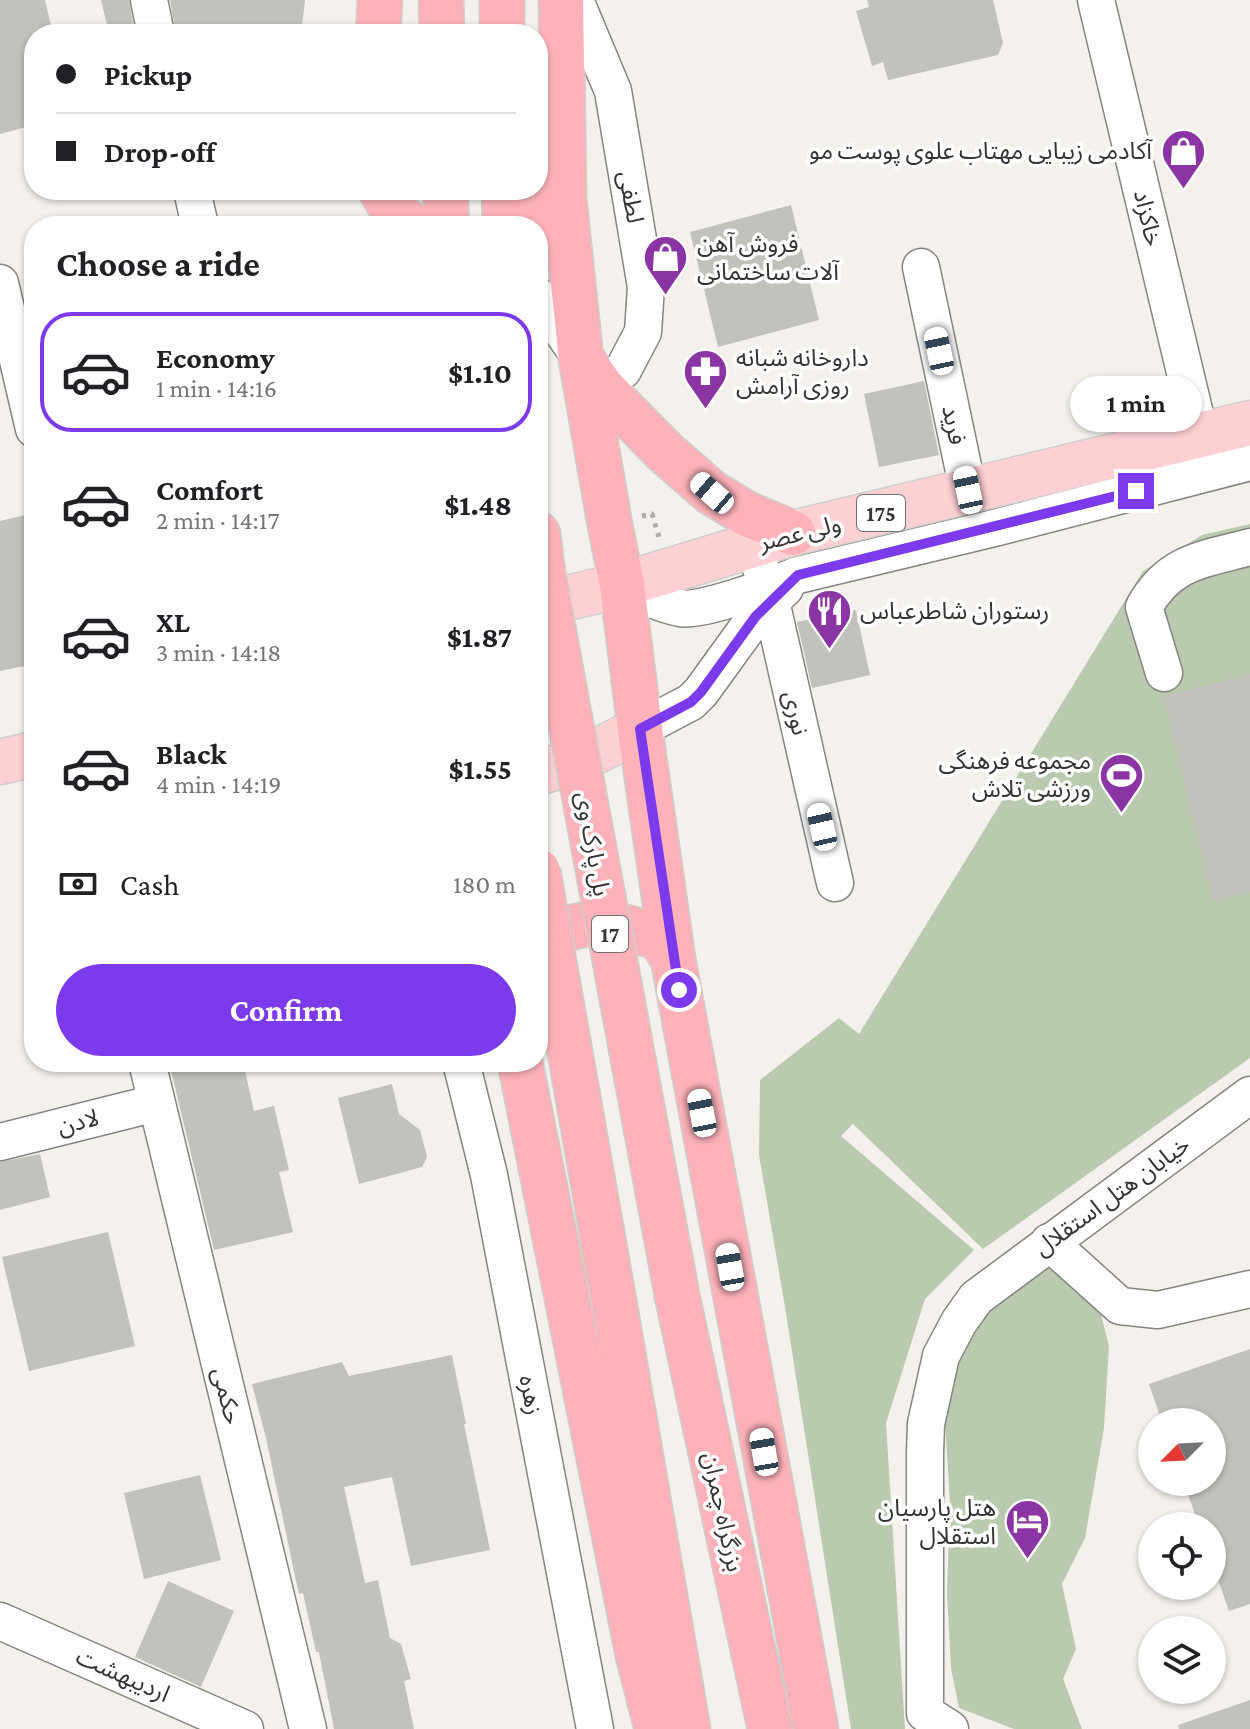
<!DOCTYPE html>
<html lang="en">
<head>
<meta charset="utf-8">
<style>
	:root { --surface:#fff; --page:#f2f2f2; --text:#202124; --muted:#757577; --line:#e0e0e0; --accent:#7c3aed }
	body { margin:0; font-family:"Crimson Pro","Noto Sans Arabic",serif; background:var(--page); color:var(--text); height:100vh; display:flex; flex-direction:column; font-size:30px; white-space:nowrap }
	* { box-sizing:border-box; margin:0 }
	p { font-size:26px; color:var(--muted) }
	.icon { flex:none; width:44px; height:44px; fill:none; stroke:currentColor; stroke-width:2; stroke-linecap:round; stroke-linejoin:round }
	.map { position:relative; flex:1; overflow:hidden }
	.panel { position:absolute; left:24px; top:216px; width:524px; height:856px; display:flex; flex-direction:column; background:var(--surface); border-radius:32px; box-shadow:0 2px 6px #0004 }
	.panel>* { flex:none }
	.banner { position:absolute; left:24px; top:24px; width:524px; height:176px; border-radius:32px; box-shadow:0 2px 6px #0004; display:grid; align-content:center; height:176px; padding:0 32px; background:var(--surface) }
	.needle { width:52px; rotate:246deg }
	.buttons { position:absolute; left:1138px; top:1408px; display:grid; gap:16px }
	.buttons a { display:grid; place-items:center; width:88px; height:88px; border-radius:50%; background:var(--surface); box-shadow:0 2px 6px #0004; font-size:40px }
	.end { position:absolute; width:36px; height:36px; margin:-18px; border:10px solid #7c3aed; background:#fff; box-shadow:0 0 0 4px #fff }
	.from { border-radius:50% }
	.bubble { position:absolute; height:56px; border-radius:28px; background:var(--surface); box-shadow:0 2px 6px #0004; font-size:26px; font-weight:700; line-height:56px; text-align:center }
	.car { position:absolute; width:24px; height:48px; margin:-24px -12px; border-radius:10px; box-shadow:0 0 6px 2px #0007; background:linear-gradient(#fff 24%,#345 0 40%,#fff 0 76%,#345 0 86%,#fff 0) }
	.banner b { display:flex; align-items:center; gap:28px; height:76px; font-size:30px }
	.banner b+b { border-top:2px solid var(--line) }
	.banner i { width:20px; height:20px; background:var(--text) }
	ul { padding:0; list-style:none }
	li { display:flex; align-items:center; gap:24px; height:120px; margin:0 16px 12px; padding:0 16px; border:4px solid transparent; border-radius:32px }
	li div { flex:1 }
	li b { display:block; font-size:30px }
	li em { font-style:normal; font-weight:700 }
	li.selected { border-color:var(--accent) }
	li>.icon { width:72px; height:72px; stroke-width:1.5 }
	h2 { padding:0 32px; font-size:36px; line-height:96px }
	.pay { display:flex; align-items:center; gap:20px; height:88px; padding:0 32px; font-size:30px }
	.pay p { margin-inline-start:auto }
	.cta { display:flex; gap:16px; margin-top:auto; padding:16px 32px }
	.cta a { flex:1; height:92px; border-radius:48px; background:var(--accent); color:#fff; font-size:32px; font-weight:700; line-height:92px; text-align:center }
	.map>svg:first-child { display:block }
	.green { fill:#bacaaf }
	.building { fill:#c3c1bc }
	.lines { fill:none; stroke-linecap:round; stroke-linejoin:round }
	.minor-casing { stroke:#86847f; stroke-width:39 }
	.major-casing { stroke:#cfcece; stroke-width:47 }
	.highway-casing { stroke:#cfcece; stroke-width:47 }
	.path { stroke:#acaaa6; stroke-width:5; stroke-dasharray:4 6; stroke-linecap:butt }
	.minor { stroke:#fff; stroke-width:36 }
	.major { stroke:#fdd1d4; stroke-width:44 }
	.highway { stroke:#fcb2b8; stroke-width:44 }
	.highway-bridge-casing { stroke:#cfcece; stroke-width:47; stroke-linecap:butt }
	.highway-bridge { stroke:#fcb2b8; stroke-width:44 }
	.route { stroke:#7c3aed; stroke-width:10 }
	.labels { text-anchor:middle; stroke-width:7; stroke-linejoin:round; paint-order:stroke }
	.shield { fill:#fff; stroke:#727170; stroke-width:2 }
	.shield-label { font-size:22px; font-weight:bold; fill:#353432 }
	.poi-label { font-size:24px; fill:#353432; stroke:#fff; text-anchor:end }
	.street-label { font-size:24px; fill:#353432; stroke:#fff }
</style>
</head>
<body>
<div class="map">
<svg width="1250" height="1729" viewBox="0 0 1250 1729">
	<rect width="100%" height="100%" fill="#f4f1ec"/>
	<path class="green" d="M1250,524V1058L983,1249L853,1124L841,1136L974,1250L925,1299L886,1423L905,1729H851L785,1307L759,1155L760,1080L839,1018L859,1034L1143,571L1202,535Z
		M1047,1265L1092,1279L1109,1346L1104,1428L1085,1538L1062,1584L1076,1649L1063,1679L1082,1729H1014L959,1708L951,1668L947,1592L950,1503L945,1423L962,1352L991,1293Z"/>
	<path class="building" d="M0,0H45L53,34H34V125L0,134Z
		M101,0H129L135,34H109Z
		M170,0H305L301,34H176Z
		M867,0H993L1003,43L998,55L888,80L883,62L872,66L856,11L869,7Z
		M791,205L819,320L718,347L690,232Z
		M924,381L939,455L879,467L864,394Z
		M34,513V664L0,671V521Z
		M856,610L870,675L812,688L797,622Z
		M1250,674V892L1213,901L1164,696Z
		M169,1062H243L254,1111L274,1106L289,1170L279,1172L293,1232L214,1250Z
		M392,1084L399,1114L420,1130L427,1157L422,1167L359,1184L338,1098Z
		M40,1154L50,1197L0,1210V1162Z
		M108,1232L135,1346L29,1371L2,1257Z
		M1250,1349V1604L1229,1611L1212,1563V1526H1199L1184,1482H1212V1422H1162L1149,1384Z
		M452,1355L466,1424H464L490,1550L411,1566L392,1477L344,1487L365,1583L378,1580L390,1638L401,1644L411,1679L404,1681L414,1729H334L319,1652H316L303,1593L299,1594L295,1576L266,1438L252,1384L342,1362L349,1376Z
		M200,1475L221,1560L144,1579L124,1493Z
		M168,1581L234,1611L201,1687L135,1657Z
		M1250,1700V1729H1179L1178,1725Z"/>
	<g class="lines">
		<defs>
			<path id="minor" d="M149,0L156,34
				M575,0L613,91L646,287L643,332L623,370L602,388
				M1096,0L1200,435
				M192,190L200,226
				M921,267L968,490
				M0,283L34,429
				M538,296L581,359
				M760,565L771,601L835,883
				M622,585C640,594 660,604 680,608C700,613 776,584 798,575L994,528L1250,462
				M1164,673L1144,607C1170,561 1202,560 1250,547
				M640,729L691,702L701,692L756,616L785,588
				M147,1062L308,1729
				M461,1062L489,1175L595,1729
				M0,1142L156,1103
				M1049,1242L1120,1306L1158,1310L1250,1289
				M0,1621L245,1729
				M950,1729L925,1713V1453L926,1424L941,1356L959,1322L976,1298L1250,1095"/>
			<path id="major" d="M538,605L622,585L793,533L1250,423
				M0,762L34,754
				M538,772C572,766 609,745 640,729"/>
			<path id="highway" d="M441,0L442,34
				M561,0L564,198L581,359L610,525L622,585L640,729L673,959L816,1729
				M378,34L380,0
				M502,34V0
				M381,190L393,211L413,226
				M445,190L447,226
				M504,190L505,226
				M530,226L564,198
				M582,359L602,388L665,452L712,493L747,514L793,533
				M538,534L543,574
				M538,945C568,920 611,918 646,934C650,935 654,936 658,939C664,943 669,953 673,959
				M520,1062L638,1655L657,1729
				M677,1295L770,1729
				M615,1307L688,1729"/>
		</defs>
		<use href="#minor" class="minor-casing"/>
		<use href="#major" class="major-casing"/>
		<use href="#highway" class="highway-casing"/>
		<path class="path" d="M642,516L652,514L659,537"/>
		<use href="#minor" class="minor"/>
		<use href="#major" class="major"/>
		<use href="#highway" class="highway"/>
		<defs>
			<path id="highway-bridge" d="M543,574L677,1295
				M538,871L615,1307"/>
		</defs>
		<use href="#highway-bridge" class="highway-bridge-casing"/>
		<use href="#highway-bridge" class="highway-bridge"/>
	</g>
	<g class="lines">
		<path class="route" d="M679,990L640,729L691,702L701,692L756,616L798,575L1136,491"/>
	</g>
	<defs>
		<symbol id="shop-pin" viewBox="-11 -11 22 30"><path d="M0 17L-7.5 6A9.5 9.5 0 1 1 7.5 6Z" fill="#8a35a3" stroke="#fff"/><path d="M-5-2.5h2.3a2.7 3.5 0 0 1 5.4 0H5L5.5 6h-11ZM-1.5-2.5h3a1.5 2.3 0 0 0-3 0Z" fill="#fff"/></symbol>
		<symbol id="pharmacy-pin" viewBox="-11 -11 22 30"><path d="M0 17L-7.5 6A9.5 9.5 0 1 1 7.5 6Z" fill="#8a35a3" stroke="#fff"/><path d="M-2-6h4v4h4v4h-4v4h-4v-4h-4v-4h4Z" fill="#fff"/></symbol>
		<symbol id="restaurant-pin" viewBox="-11 -11 22 30"><path d="M0 17L-7.5 6A9.5 9.5 0 1 1 7.5 6Z" fill="#8a35a3" stroke="#fff"/><path d="M-5-6h1v4h1v-4h1v4h1v-4h1v5L-1.5 .5V6h-2V.5L-5-1ZM5-6V6H3V1.5H1.5Q1.5-4 5-6Z" fill="#fff"/></symbol>
		<symbol id="stadium-pin" viewBox="-11 -11 22 30"><path d="M0 17L-7.5 6A9.5 9.5 0 1 1 7.5 6Z" fill="#8a35a3" stroke="#fff"/><path d="M0-5a6.5 5 0 1 0 0 10a6.5 5 0 1 0 0-10ZM-3.5-1.8h7v3.6h-7Z" fill="#fff"/></symbol>
		<symbol id="hotel-pin" viewBox="-11 -11 22 30"><path d="M0 17L-7.5 6A9.5 9.5 0 1 1 7.5 6Z" fill="#8a35a3" stroke="#fff"/><path d="M-6-4.5h1.5V1H6V5H4.5V3h-9V5H-6ZM-4 0a1.8 1.8 0 1 1 3.6 0ZM.5 0V-2.5h3Q6-2.5 6 0Z" fill="#fff"/></symbol>
	</defs>
	<g fill-rule="evenodd">
		<use href="#shop-pin" x="1158" y="126" width="51" height="69"/>
		<use href="#shop-pin" x="640" y="232" width="51" height="69"/>
		<use href="#pharmacy-pin" x="680" y="346" width="51" height="69"/>
		<use href="#restaurant-pin" x="804" y="586" width="51" height="69"/>
		<use href="#stadium-pin" x="1096" y="750" width="51" height="69"/>
		<use href="#hotel-pin" x="1002" y="1496" width="51" height="69"/>
	</g>
	<g class="labels">
		<g class="shield">
			<rect x="857" y="495" width="48" height="36" rx="6"/>
			<rect x="592" y="916" width="36" height="36" rx="6"/>
		</g>
		<g class="shield-label">
			<text x="881" y="521">175</text>
			<text x="610" y="942">17</text>
		</g>
		<g class="poi-label">
			<text x="1152" y="159">آکادمی زیبایی مهتاب علوی پوست مو</text>
			<text x="697" y="252" text-anchor="start">فروش آهن<tspan x="697" dy="28">آلات ساختمانی</tspan></text>
			<text x="736" y="366" text-anchor="start">داروخانه شبانه<tspan x="736" dy="28">روزی آرامش</tspan></text>
			<text x="860" y="619" text-anchor="start">رستوران شاطرعباس</text>
			<text x="1091" y="769">مجموعه فرهنگی<tspan x="1091" dy="28">ورزشی تلاش</tspan></text>
			<text x="996" y="1516">هتل پارسیان<tspan x="996" dy="28">استقلال</tspan></text>
		</g>
		<g class="street-label">
			<text transform="translate(631 197) rotate(80)" y="8">لطفی</text>
			<text transform="translate(1148 218) rotate(77)" y="8">خاکزاد</text>
			<text transform="translate(954 425) rotate(78)" y="8">فرید</text>
			<text transform="translate(800 533) rotate(-14)" y="8">ولی عصر</text>
			<text transform="translate(796 713) rotate(77)" y="8">نوری</text>
			<text transform="translate(593 844) rotate(80)" y="8">پل پارک وی</text>
			<text transform="translate(78 1122) rotate(-14)" y="8">لادن</text>
			<text transform="translate(1112 1196) rotate(-36)" y="8">خیابان هتل استقلال</text>
			<text transform="translate(531 1395) rotate(79)" y="8">زهره</text>
			<text transform="translate(227 1396) rotate(76)" y="8">حکمی</text>
			<text transform="translate(723 1512) rotate(78)" y="8">بزرگراه چمران</text>
			<text transform="translate(123 1675) rotate(24)" y="8">اردیبهشت</text>
		</g>
	</g>
</svg>
<div class="buttons">
<a><svg class="needle" viewBox="-14 -14 28 28"><path d="M0-13l5 13h-10z" fill="#e53935"/><path d="M0 13l5-13h-10z" fill="#757577"/></svg></a>
<a><svg class="icon" aria-label="locate" viewBox="0 0 24 24"><circle cx="12" cy="12" r="6"/><path d="M12 2v4M12 18v4M2 12h4M18 12h4"/></svg></a>
<a><svg class="icon" aria-label="layers" viewBox="0 0 24 24"><path d="M12 4l9 5-9 5-9-5zM3 14l9 5 9-5"/></svg></a>
</div>
<i class="end from" style="left:679px;top:990px"></i>
<i class="end" style="left:1136px;top:491px"></i>
<div class="bubble" style="left:1070px;top:376px;width:132px">1 min</div>
<i class="car" style="left:939px;top:351px;rotate:348deg"></i>
<i class="car" style="left:968px;top:490px;rotate:348deg"></i>
<i class="car" style="left:712px;top:493px;rotate:311deg"></i>
<i class="car" style="left:822px;top:827px;rotate:347deg"></i>
<i class="car" style="left:702px;top:1113px;rotate:349deg"></i>
<i class="car" style="left:730px;top:1267px;rotate:350deg"></i>
<i class="car" style="left:764px;top:1452px;rotate:350deg"></i>
<div class="banner">
<b><i class="from"></i>Pickup</b>
<b><i></i>Drop-off</b>
</div>
<section class="panel">
<h2>Choose a ride</h2>
<ul>
<li class="selected"><svg class="icon" aria-label="car" viewBox="0 0 24 24"><path d="M5 17H2v-5l4-1 3-4h7l3 4 3 1v5h-3M9 17h6M6 11h13"/><circle cx="7" cy="17" r="2"/><circle cx="17" cy="17" r="2"/></svg><div><b>Economy</b><p>1 min · 14:16</p></div><em>$1.10</em></li>
<li><svg class="icon" aria-label="car" viewBox="0 0 24 24"><path d="M5 17H2v-5l4-1 3-4h7l3 4 3 1v5h-3M9 17h6M6 11h13"/><circle cx="7" cy="17" r="2"/><circle cx="17" cy="17" r="2"/></svg><div><b>Comfort</b><p>2 min · 14:17</p></div><em>$1.48</em></li>
<li><svg class="icon" aria-label="car" viewBox="0 0 24 24"><path d="M5 17H2v-5l4-1 3-4h7l3 4 3 1v5h-3M9 17h6M6 11h13"/><circle cx="7" cy="17" r="2"/><circle cx="17" cy="17" r="2"/></svg><div><b>XL</b><p>3 min · 14:18</p></div><em>$1.87</em></li>
<li><svg class="icon" aria-label="car" viewBox="0 0 24 24"><path d="M5 17H2v-5l4-1 3-4h7l3 4 3 1v5h-3M9 17h6M6 11h13"/><circle cx="7" cy="17" r="2"/><circle cx="17" cy="17" r="2"/></svg><div><b>Black</b><p>4 min · 14:19</p></div><em>$1.55</em></li>
</ul>
<div class="pay"><svg class="icon" aria-label="cash" viewBox="0 0 24 24"><path d="M3 7h18v10H3z"/><circle cx="12" cy="12" r="2"/></svg>Cash<p>180 m</p></div>
<div class="cta"><a>Confirm</a></div>
</section>
</div>
</body>
</html>
